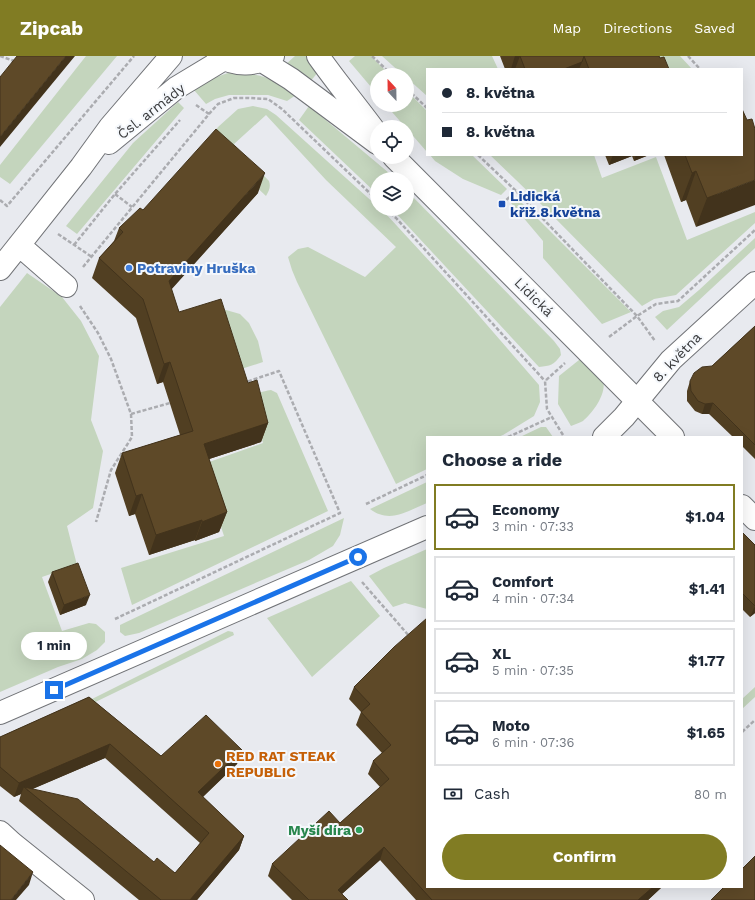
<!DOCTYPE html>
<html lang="en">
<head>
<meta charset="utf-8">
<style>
	:root { --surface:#fff; --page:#f6f6f7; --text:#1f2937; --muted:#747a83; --line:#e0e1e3; --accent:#817c23 }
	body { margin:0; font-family:"Work Sans",sans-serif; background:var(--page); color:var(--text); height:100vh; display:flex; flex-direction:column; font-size:15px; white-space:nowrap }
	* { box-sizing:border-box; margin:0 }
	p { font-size:13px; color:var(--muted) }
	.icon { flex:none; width:22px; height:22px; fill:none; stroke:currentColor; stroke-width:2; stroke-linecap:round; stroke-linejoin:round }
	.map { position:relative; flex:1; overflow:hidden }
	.drawer { position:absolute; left:426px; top:380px; width:317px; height:452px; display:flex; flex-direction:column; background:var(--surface); border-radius:0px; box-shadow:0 4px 16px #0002 }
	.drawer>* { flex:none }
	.hud { position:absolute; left:426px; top:12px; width:317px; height:88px; border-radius:0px; box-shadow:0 4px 16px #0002; display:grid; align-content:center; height:88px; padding:0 16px; background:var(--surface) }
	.needle { width:26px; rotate:338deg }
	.buttons { position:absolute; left:370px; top:12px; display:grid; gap:8px }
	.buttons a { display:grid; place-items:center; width:44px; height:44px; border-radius:50%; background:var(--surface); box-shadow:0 4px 16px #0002; font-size:20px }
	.end { position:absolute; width:18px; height:18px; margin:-9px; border:5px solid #1a73e8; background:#fff; box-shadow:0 0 0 2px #fff }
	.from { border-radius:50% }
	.bubble { position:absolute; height:28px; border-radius:14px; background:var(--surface); box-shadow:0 4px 16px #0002; font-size:13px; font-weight:700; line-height:28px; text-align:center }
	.hud b { display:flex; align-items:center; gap:14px; height:38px; font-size:15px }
	.hud b+b { border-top:1px solid var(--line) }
	.hud i { width:10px; height:10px; background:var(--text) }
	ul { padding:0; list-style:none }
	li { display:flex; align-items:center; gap:12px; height:66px; margin:0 8px 6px; padding:0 8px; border:2px solid var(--line); border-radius:0px }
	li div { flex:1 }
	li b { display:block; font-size:15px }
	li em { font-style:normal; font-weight:700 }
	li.current { border-color:var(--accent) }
	li>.icon { width:36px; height:36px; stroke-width:1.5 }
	h2 { padding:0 16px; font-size:18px; line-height:48px }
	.pay { display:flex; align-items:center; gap:10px; height:44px; padding:0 16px; font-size:15px }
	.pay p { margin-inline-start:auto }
	.button { display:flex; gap:8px; margin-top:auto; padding:8px 16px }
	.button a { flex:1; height:46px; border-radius:24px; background:var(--accent); color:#fff; font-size:16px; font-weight:700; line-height:46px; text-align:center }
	header { display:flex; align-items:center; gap:24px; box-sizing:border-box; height:56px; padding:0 20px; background:var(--accent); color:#fff }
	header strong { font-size:19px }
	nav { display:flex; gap:22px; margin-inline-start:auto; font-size:14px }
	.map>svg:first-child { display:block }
	.green { fill:#c4d5bd }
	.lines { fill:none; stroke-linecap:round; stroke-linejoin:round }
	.minor-casing { stroke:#717377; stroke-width:24 }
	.major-casing { stroke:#717377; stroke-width:24 }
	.path { stroke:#abacb0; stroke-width:2.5; stroke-dasharray:4 2; stroke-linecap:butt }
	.minor { stroke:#fff; stroke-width:22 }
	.major { stroke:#fff; stroke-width:22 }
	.wall { fill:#513f22; fill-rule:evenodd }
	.shaded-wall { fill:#42331c }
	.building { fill:#5e4928; stroke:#42331c }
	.route { stroke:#1a73e8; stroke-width:5 }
	.transit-dot { fill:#1a4fb4; stroke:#f5f8fc; stroke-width:1.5 }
	.shop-dot { fill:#3f7fe0; stroke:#f5f8fc; stroke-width:1.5 }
	.food-dot { fill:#e8710a; stroke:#f5f8fc; stroke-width:1.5 }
	.leisure-dot { fill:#2e9e5b; stroke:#f5f8fc; stroke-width:1.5 }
	.labels { text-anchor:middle; stroke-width:4; stroke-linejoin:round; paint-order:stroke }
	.street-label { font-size:14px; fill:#3a3b3d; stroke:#f5f8fc }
	.transit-label { font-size:14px; font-weight:bold; fill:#164399; stroke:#f5f8fc; text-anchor:start }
	.shop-label { font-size:14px; font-weight:bold; fill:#366cbe; stroke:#f5f8fc; text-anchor:start }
	.food-label { font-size:14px; font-weight:bold; fill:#c56008; stroke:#f5f8fc; text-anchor:start }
	.leisure-label { font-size:14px; font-weight:bold; fill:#27864d; stroke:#f5f8fc; text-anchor:end }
</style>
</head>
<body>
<header>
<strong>Zipcab</strong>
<nav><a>Map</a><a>Directions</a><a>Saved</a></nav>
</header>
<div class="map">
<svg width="755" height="844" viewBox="0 0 755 844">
	<rect width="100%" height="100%" fill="#e8eaef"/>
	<path class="green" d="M86,0H117L10,128L0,121V109Z
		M295,0H306L318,16L310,26L285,9Z
		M355,0H371L390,19H377V38L349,5Z
		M382,0H492L498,13H427V40L407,22V19H403Z
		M643,0H680L692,13H648Z
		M228,17C236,17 243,16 251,18C269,20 281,29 296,39L287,45L268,39H229L215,43L206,48L194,34L205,25Z
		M407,35L427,55V96L407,73V71H405L386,49H407Z
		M178,46L184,52L77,178L66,170L133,87Z
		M253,50L267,53L276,59L377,150V153H381L386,158L468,247L539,329L540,346L534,360L503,379L498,381H427V413L396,428L297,226L292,214L288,201L298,193L308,191L365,221L396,191L326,124L266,59L234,88L269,125C271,131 269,135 266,140L214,91L211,81L218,71L238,53Z
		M309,50L389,117L395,123H377V138L299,64Z
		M430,99H472L507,133L501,139L463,123L435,105Z
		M490,99H594L602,122L656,101L687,184L755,156V167L676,239L654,243L642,250L547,154Z
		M407,135L478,207L554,285L560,293L561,299C554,309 550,310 539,311L392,153H407Z
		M517,142L631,256L602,268L543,202V185L511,147Z
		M755,182V192L667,274L655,261L663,255L679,251L699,234Z
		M27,217L62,241L81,265L99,300L91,364L103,395L93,452L67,470L77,509L42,521L62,575L89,567L96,568L105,576V586L97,594L82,603L58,611L0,636V251Z
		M216,254H226L240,258L249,267L258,285L263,306L238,314Z
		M584,300C588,305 600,317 602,322C609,335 593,357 583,365C580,367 575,368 571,370L558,348L559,320Z
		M271,334L277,337L328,455L132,549L121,512L224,480L207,428L195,411L263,387L252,347C257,336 260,336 271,334Z
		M541,371H546L553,381H520Z
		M427,426V447C407,455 390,468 370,453Z
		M344,462L340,479L333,490L309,504L139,577L125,580L120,576V569Z
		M427,493V553L405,547L393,551L369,520L384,512Z
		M351,525L380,560L312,621L267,562Z
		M228,575L233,576L234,579L83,652L80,649Z
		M755,631V641L742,653V643Z"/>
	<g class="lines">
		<defs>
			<path id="minor" d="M109,87L176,32L224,3
				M19,189L66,230
				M0,213L81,111L110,71L171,0
				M604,381L624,361L671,304L755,227
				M0,657L427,471
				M0,776L12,787L83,844"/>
			<path id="major" d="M218,0C238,11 254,9 273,0
				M318,0C337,27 358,52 377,78
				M262,5L291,23L377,87
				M394,101L673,381
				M742,450L755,463"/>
		</defs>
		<use href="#minor" class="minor-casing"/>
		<use href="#major" class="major-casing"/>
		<path class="path" d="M0,0L14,5
			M372,0L392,19
			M688,0L700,13
			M407,33L427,52
			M196,49L209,58
			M478,99L516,135L637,260L655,285
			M115,138L132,151
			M0,144L7,150L134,0
			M502,148L516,135
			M386,153L396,162L545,325
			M58,178L92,201
			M74,189L115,138L180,64
			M83,211L209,58L218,48L234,42H249L268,43L282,53L377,144
			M80,250L98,277L111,303L131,358L132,381L111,414L96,466
			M609,281L637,260L656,248L678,245L755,174
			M131,358L170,347
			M563,379L547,353L545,325L565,307
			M508,381L552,361
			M366,448L427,419
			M362,526L410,581
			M115,563L340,457L279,315L246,326
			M742,676L755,664"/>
		<use href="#minor" class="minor"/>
		<use href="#major" class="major"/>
	</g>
	<path class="wall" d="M500,0H659L660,2L669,13H505Z
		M605,99H649L634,105L632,100L609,109Z
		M664,99H742L696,171L686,144L681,146Z
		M258,137L171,233L179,256L248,327L268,367L261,386L209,403L227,456L219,476L195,485V484L149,499L135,458L129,460L115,417L122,397L180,379L163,326L157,328L136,262L92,222L99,202L114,185L119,172L143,154Z
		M755,270V403L742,390V381H733L709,358H702L695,355L687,345V335L690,325L712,310Z
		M742,476L755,489V557L750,561L742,553Z
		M52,516L86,549L60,559L48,526Z
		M394,591L427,831H662L648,844H416L380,804L342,838L348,844H292L268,820L272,808L340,767L380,731L368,718L373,705L382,697L356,669L361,656L349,643L354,631Z
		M89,641L161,700L242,694L237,708L203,741L244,780L239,794L197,844H139L19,745L21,738L14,741L0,730V681ZM105,702L200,787L175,817L154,806L32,733Z"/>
	<path class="shaded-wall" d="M66,0H75L0,91V81Z
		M515,0H520L515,13H511Z
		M582,6L579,13H564Z
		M613,99H633L632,100L609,109Z
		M636,99H649L634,105Z
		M696,115L686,144L681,146L692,117Z
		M265,117L258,137L162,244L169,225Z
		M755,124V149L696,171L707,142Z
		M170,306L163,326L157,328L164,308Z
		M713,347L709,358H702L705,348Z
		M268,367L261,386L197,407L204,388Z
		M142,438L135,458L129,460L136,440Z
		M227,456L219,476L195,485L202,466Z
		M202,464L195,484L149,499L156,479Z
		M90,539L86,549L60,559L64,549Z
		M755,549V557L750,561L755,550Z
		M110,688L105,702L28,735L24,731L21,738L14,741L19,727Z
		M242,694L237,708L193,750L198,736Z
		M244,780L239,794L197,844H190Z
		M384,791L380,804L335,844L338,834Z
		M33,816L29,829L16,844H11Z
		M653,831H662L648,844H638Z"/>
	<path class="building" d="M17,0H66L0,81V21Z
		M520,0H584L582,6L564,13H525Z
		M584,0H659L660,2L664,1L669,13H589Z
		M742,53L747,64L752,63L755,73V124L707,142L696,115L692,117L685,99H742Z
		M216,73L265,117L169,225L179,256L221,243L248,327L257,324L268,367L204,388L227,456L202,466V464L156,479L142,438L136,440L122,397L193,375L170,306L164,308L143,243L99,202L123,176L119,172L140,152L143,154Z
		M755,270V389L713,347L705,348L698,345L691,335L690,325L694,317L702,311L712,310Z
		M742,476L755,489V550L742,537Z
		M78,507L90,539L64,549L52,516Z
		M427,562V831H653L638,844H432L384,791L338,834L348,844H309L272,808L329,755L340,767L389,723L373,705L391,689L361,656L370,648L354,631L394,591Z
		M89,641L161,700L206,659L242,694L198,736L244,780L190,844H161L24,731L78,743L154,806L157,802L175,817L209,777L110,688L19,727L0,711V681Z
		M0,789L33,816L11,844H0Z
		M755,800V844H711L724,831H742V813Z"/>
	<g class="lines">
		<path class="route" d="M54,634L358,501"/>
	</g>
	<rect class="transit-dot" x="498" y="144" width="8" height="8" rx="2"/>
	<circle class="shop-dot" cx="129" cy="212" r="4"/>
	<circle class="food-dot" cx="218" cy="708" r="4"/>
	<circle class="leisure-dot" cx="359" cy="774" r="4"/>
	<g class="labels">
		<g class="street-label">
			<text transform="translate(151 55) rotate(-38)" y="5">Čsl. armády</text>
			<text transform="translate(534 241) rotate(45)" y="5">Lidická</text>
			<text transform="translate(677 301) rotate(-46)" y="5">8. května</text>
		</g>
		<g class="transit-label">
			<text x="510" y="145">Lidická<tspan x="510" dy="16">křiž.8.května</tspan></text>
		</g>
		<g class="shop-label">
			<text x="137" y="217">Potraviny Hruška</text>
		</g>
		<g class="food-label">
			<text x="226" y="705">RED RAT STEAK<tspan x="226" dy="16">REPUBLIC</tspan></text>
		</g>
		<g class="leisure-label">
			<text x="351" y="779">Myší díra</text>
		</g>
	</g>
</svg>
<div class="buttons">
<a><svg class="needle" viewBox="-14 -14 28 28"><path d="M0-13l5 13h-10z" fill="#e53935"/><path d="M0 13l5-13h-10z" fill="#747a83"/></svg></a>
<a><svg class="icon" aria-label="locate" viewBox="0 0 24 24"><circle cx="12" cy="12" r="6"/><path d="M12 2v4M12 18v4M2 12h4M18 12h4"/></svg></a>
<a><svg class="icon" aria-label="layers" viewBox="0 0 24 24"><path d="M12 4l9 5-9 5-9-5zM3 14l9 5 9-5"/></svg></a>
</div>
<i class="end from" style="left:358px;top:501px"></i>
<i class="end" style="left:54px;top:634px"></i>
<div class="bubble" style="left:21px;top:576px;width:66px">1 min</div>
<div class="hud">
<b><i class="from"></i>8. května</b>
<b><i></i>8. května</b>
</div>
<section class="drawer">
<h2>Choose a ride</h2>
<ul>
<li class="current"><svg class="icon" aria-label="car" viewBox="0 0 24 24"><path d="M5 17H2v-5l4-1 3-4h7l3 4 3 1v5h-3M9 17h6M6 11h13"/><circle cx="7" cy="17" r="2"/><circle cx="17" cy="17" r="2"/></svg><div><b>Economy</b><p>3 min · 07:33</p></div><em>$1.04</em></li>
<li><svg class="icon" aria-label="car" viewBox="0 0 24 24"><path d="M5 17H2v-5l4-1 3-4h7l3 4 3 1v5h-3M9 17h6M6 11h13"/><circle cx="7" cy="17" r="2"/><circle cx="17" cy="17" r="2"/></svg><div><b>Comfort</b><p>4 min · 07:34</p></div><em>$1.41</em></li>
<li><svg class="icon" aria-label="car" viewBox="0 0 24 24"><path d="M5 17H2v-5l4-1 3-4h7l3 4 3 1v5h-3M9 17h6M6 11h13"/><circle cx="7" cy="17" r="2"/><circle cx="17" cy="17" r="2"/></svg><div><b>XL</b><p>5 min · 07:35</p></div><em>$1.77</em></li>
<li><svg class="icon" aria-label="car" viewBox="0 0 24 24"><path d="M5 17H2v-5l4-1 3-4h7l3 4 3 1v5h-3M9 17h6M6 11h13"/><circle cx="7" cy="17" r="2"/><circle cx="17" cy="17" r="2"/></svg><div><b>Moto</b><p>6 min · 07:36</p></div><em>$1.65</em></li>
</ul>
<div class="pay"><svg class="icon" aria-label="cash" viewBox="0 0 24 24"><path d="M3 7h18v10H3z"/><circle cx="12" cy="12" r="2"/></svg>Cash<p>80 m</p></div>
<div class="button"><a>Confirm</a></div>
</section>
</div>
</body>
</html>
